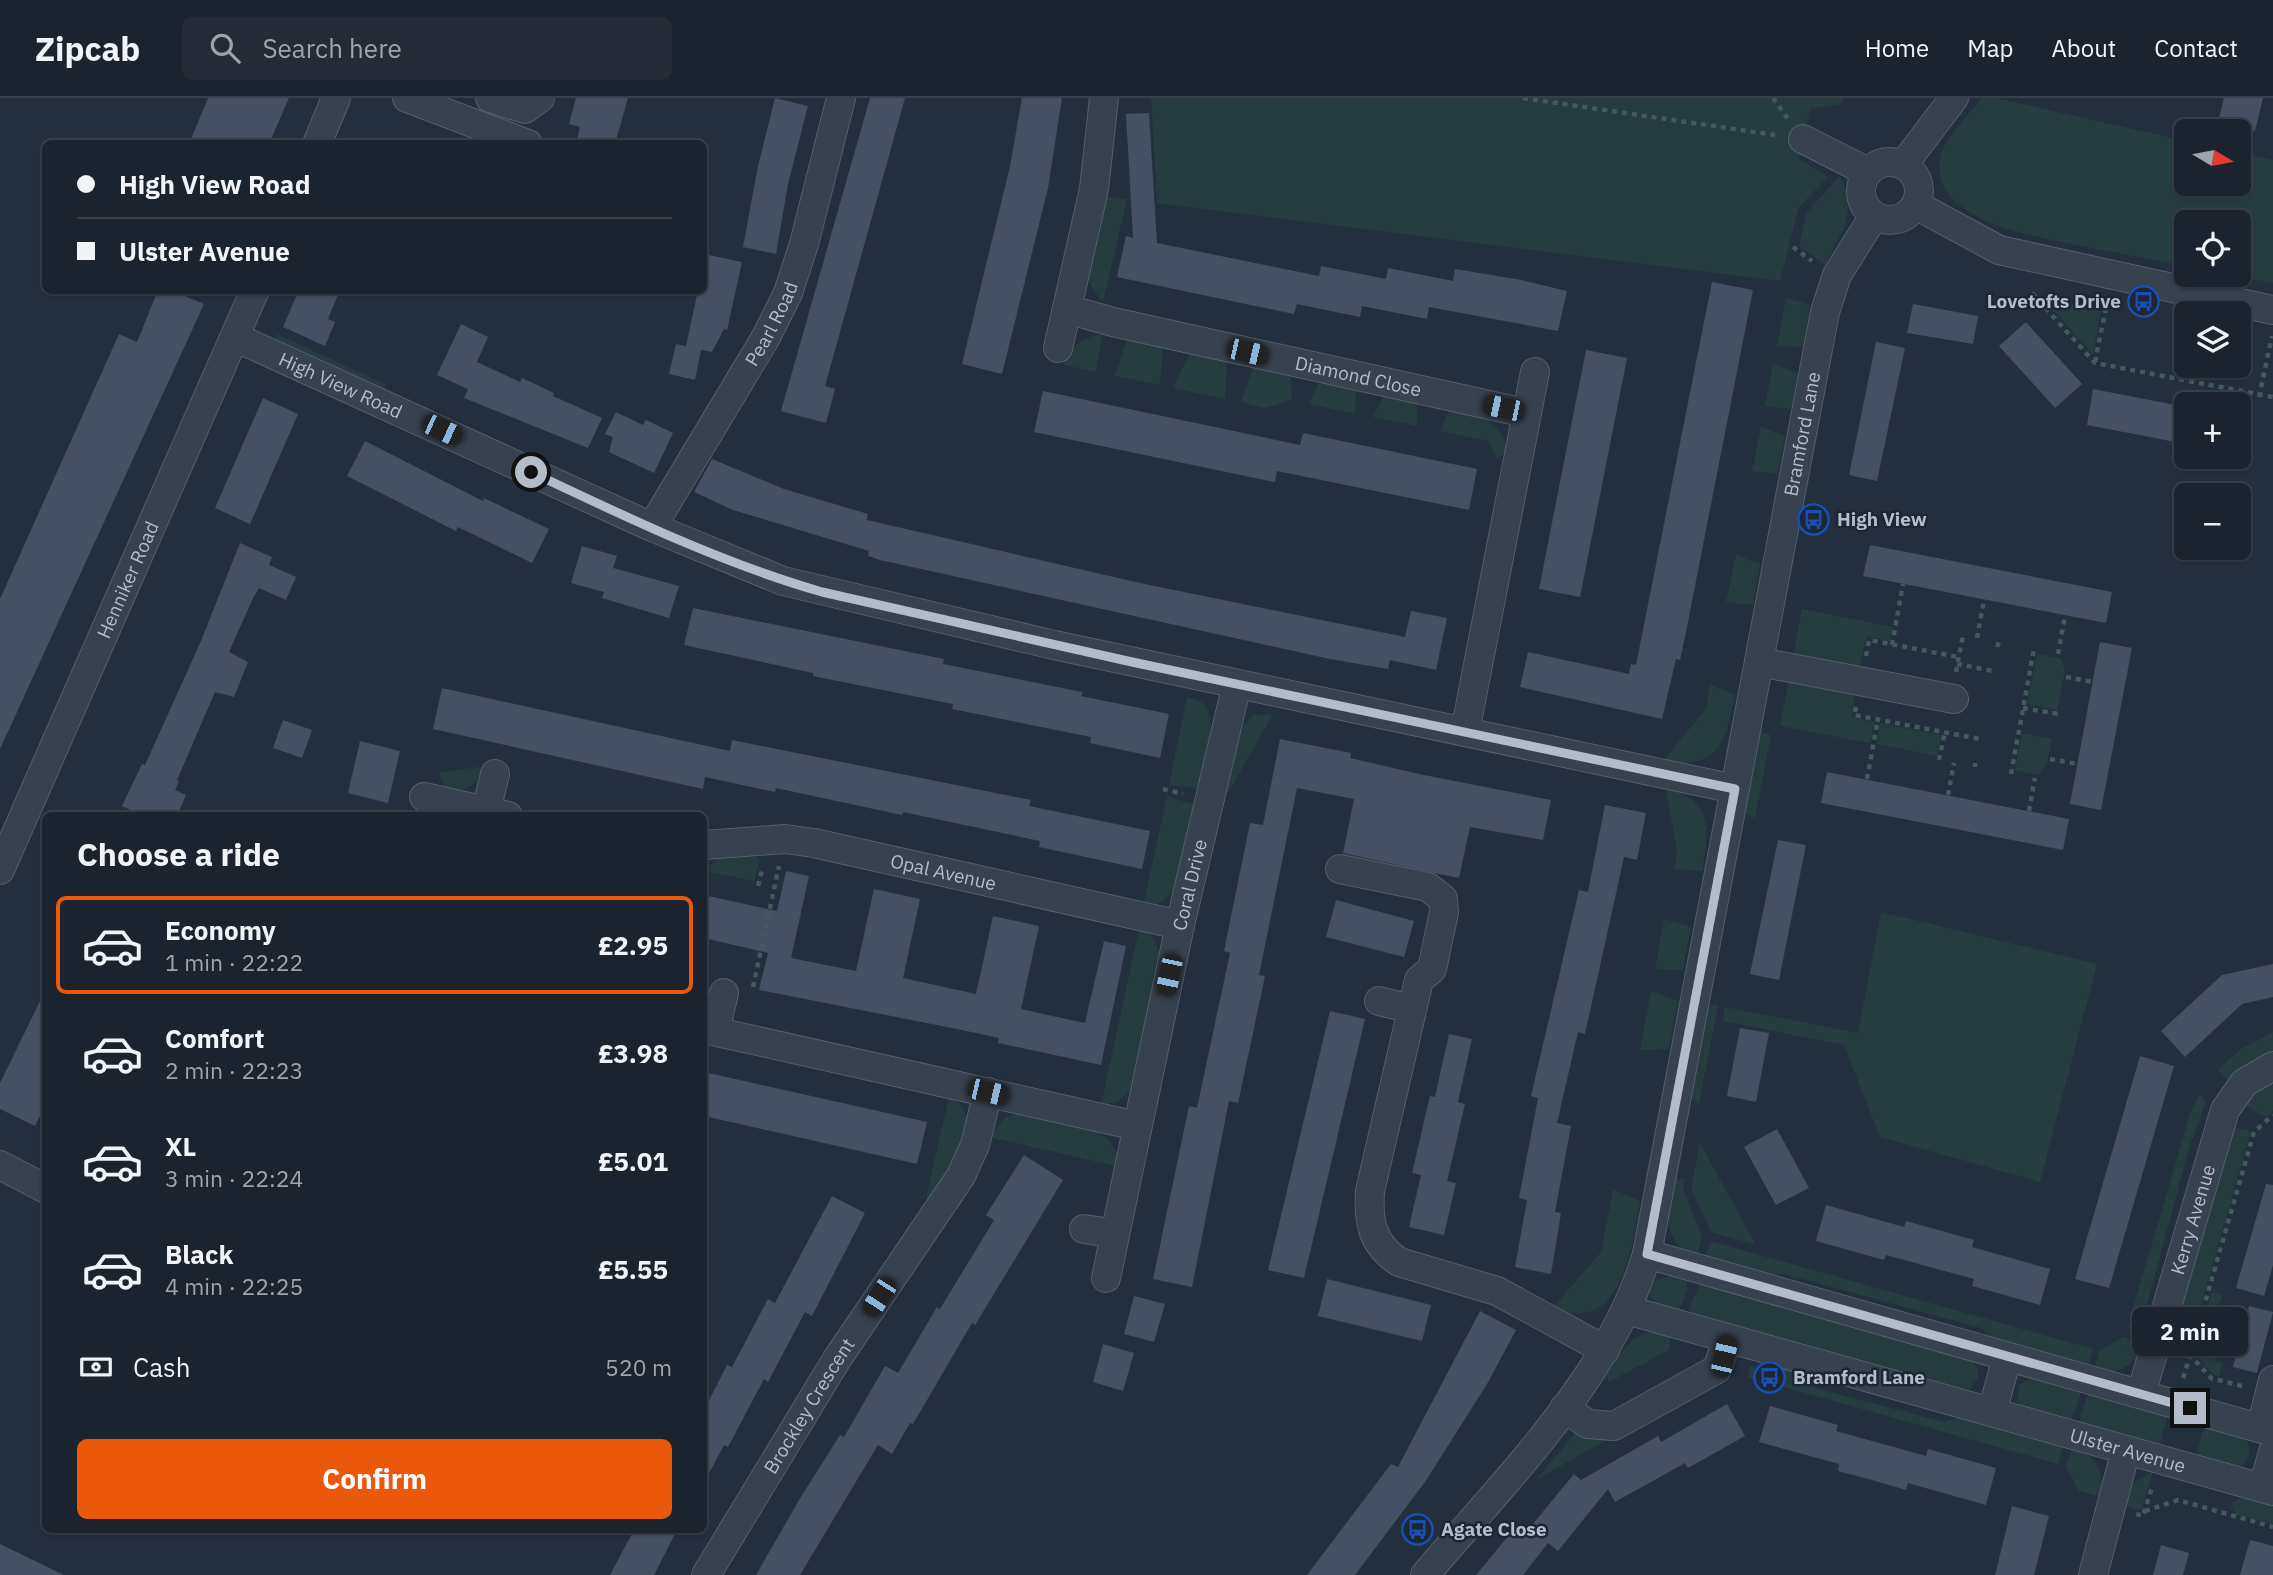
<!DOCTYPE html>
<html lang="en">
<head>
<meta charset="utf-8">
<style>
	:root { --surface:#1b232e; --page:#242b36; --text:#f1f3f6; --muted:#a0a4aa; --line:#39404a; --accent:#ea580c }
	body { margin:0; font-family:"IBM Plex Sans",sans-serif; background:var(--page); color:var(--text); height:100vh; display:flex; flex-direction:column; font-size:26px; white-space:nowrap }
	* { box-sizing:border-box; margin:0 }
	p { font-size:23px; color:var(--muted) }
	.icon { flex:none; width:38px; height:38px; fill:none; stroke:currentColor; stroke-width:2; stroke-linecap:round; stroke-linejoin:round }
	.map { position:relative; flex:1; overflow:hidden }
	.side { position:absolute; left:42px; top:714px; width:665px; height:721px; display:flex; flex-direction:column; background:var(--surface); border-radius:10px; box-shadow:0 2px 5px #0004,0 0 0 2px var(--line) }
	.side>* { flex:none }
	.banner { position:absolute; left:42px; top:42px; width:665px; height:154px; border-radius:10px; box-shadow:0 2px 5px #0004,0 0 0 2px var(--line); display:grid; align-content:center; height:154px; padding:0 35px; background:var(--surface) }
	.needle { width:46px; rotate:100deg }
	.controls { position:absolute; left:2174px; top:21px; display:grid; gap:14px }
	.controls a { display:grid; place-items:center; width:77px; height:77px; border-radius:10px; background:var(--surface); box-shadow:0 2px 5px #0004,0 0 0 2px var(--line); font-size:35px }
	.end { position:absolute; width:32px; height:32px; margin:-16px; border:9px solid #b4bcc9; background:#111; box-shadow:0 0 0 4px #111 }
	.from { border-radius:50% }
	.bubble { position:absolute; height:49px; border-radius:10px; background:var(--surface); box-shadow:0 2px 5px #0004,0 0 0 2px var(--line); font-size:23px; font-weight:700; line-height:49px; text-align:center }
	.car { position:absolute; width:21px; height:42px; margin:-21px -10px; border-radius:9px; box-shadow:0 0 5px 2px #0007; background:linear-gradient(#222 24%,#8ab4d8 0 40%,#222 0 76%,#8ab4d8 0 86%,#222 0) }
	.banner b { display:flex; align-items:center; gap:24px; height:66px; font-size:26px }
	.banner b+b { border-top:2px solid var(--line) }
	.banner i { width:18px; height:18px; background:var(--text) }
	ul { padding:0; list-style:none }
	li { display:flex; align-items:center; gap:21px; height:98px; margin:0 14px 10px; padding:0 21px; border:4px solid transparent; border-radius:10px }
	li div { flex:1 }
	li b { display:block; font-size:26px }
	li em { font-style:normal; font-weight:700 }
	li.on { border-color:var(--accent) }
	li>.icon { width:63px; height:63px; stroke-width:1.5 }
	h2 { padding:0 35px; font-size:32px; line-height:84px }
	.pay { display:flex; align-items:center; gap:18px; height:77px; padding:0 35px; font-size:26px }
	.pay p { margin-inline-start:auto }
	.button { display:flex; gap:14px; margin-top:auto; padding:14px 35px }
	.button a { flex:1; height:80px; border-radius:10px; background:var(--accent); color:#fff; font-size:28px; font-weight:700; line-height:80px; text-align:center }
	header { display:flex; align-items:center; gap:42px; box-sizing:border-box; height:98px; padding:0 35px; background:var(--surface); border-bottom:2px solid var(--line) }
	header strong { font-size:33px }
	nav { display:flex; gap:38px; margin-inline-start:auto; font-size:24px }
	.search { width:490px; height:63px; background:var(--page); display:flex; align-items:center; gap:18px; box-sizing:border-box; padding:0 24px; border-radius:10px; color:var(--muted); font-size:26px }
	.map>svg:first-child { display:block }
	.green { fill:#263c3f }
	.building { fill:#455162 }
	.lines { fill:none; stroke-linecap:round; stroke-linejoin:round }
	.minor-casing { stroke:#565f6c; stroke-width:30 }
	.path { stroke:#44595c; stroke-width:4.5; stroke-dasharray:5 5; stroke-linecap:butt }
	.minor { stroke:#38414e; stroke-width:28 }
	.route { stroke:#b4bcc9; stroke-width:9 }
	.labels { text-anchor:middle; stroke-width:5; stroke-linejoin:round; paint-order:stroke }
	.poi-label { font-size:19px; font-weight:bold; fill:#b4bcc9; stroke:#1d2633; text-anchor:start }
	.street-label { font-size:19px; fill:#b4bcc9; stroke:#1d2633 }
</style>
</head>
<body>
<header>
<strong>Zipcab</strong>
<div class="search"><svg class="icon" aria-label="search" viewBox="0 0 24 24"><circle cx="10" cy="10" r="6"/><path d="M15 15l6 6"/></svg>Search here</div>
<nav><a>Home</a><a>Map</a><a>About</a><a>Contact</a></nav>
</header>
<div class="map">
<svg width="2273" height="1477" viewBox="0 0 2273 1477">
	<rect width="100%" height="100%" fill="#242f3e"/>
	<path class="green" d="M1151,0H1843L1841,6L1810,11L1799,61L1828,79L1799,109L1780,183L1157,105Z
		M1982,0H1996L2186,43V86H2238V54L2273,62V185L2230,177H2238V124H2186V168C2154,162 2123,156 2092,150C2049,141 1929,126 1940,61C1944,39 1969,17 1982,0Z
		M1840,78C1859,112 1841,136 1825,167L1799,148L1807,114Z
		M1103,98L1127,101L1103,204L1092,190L1087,175Z
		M1786,200L1810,207L1803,249L1777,248Z
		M2044,201L2101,213L2093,257Z
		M277,236L387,287L383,291L274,242Z
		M1102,236L1096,274L1064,267C1070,248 1083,239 1102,236Z
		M1128,239L1163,247L1160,287L1115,278Z
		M1191,253L1227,261L1225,301L1173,290Z
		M1254,266L1290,274L1292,302L1265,310L1241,304Z
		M1773,266L1798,275L1791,311L1765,308Z
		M1321,281L1356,289L1355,316L1309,306Z
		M1385,295L1417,302V328L1373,319Z
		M1451,309C1480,317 1500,320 1508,353L1497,361L1488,343L1440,333Z
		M1761,329L1785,338L1778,376L1752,373Z
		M1736,457L1760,466L1753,507L1726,504Z
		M1802,511L1893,529L1890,543L1866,538L1859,575L1793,559Z
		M2037,556L2060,560L2065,572L2057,612L2027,606Z
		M1789,580L1856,590L1851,619L1875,624L1870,645L1780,628Z
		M1710,587L1735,596C1727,640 1720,672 1667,664V658L1706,611Z
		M1187,599L1205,606L1211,620L1210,635L1199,690L1169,687Z
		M1273,616L1225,700H1223L1239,632L1253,617Z
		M1880,625L1941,637L1937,658L1877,646Z
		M1760,635L1771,637L1755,720L1744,715Z
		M2022,635L2052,641L2047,666L2038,677L2015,672Z
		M477,669L482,671C475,690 465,694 446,692L439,675Z
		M1666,691C1714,701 1709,734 1702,773L1674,771L1677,754Z
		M1167,698L1195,707L1174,793L1159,805L1143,808Z
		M755,755L760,763L754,783L704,773L722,757Z
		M1881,814L2097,866L2040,1084L1880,1039L1844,947L1723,923L1725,909L1858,935Z
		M1664,821L1691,829L1683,872L1655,871Z
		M1139,831L1151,837L1161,857L1132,991L1117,1004L1101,1007Z
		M1651,893L1678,903L1669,951L1640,952Z
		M1707,907H1718L1699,1006L1689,1000Z
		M2273,934V958L2236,983L2225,980L2218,972L2241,951Z
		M2273,981V1013L2266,1019L2243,1006Z
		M2200,996L2206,1003L2189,1050L2145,1214L2149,1235L2127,1231L2190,1016Z
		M949,998C965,1006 970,1022 968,1039L935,1097L926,1100Z
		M1020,1015C1057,1023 1115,1021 1120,1069L990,1039L1006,1019Z
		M2231,1029L2251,1033L2189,1250L2173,1245L2170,1240Z
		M1700,1045L1756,1147L1711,1134L1691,1090Z
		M1673,1081H1685L1683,1090L1702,1138L1696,1161C1661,1142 1667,1116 1673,1081Z
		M1613,1091L1640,1103C1632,1152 1622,1237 1552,1211L1601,1154Z
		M1710,1143L2093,1251L2087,1272L2003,1249L1981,1230L1784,1176L1758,1178L1705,1163Z
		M1673,1177L1687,1181V1193L1678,1215L1658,1208L1649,1196L1655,1182Z
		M1700,1185L1972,1263L1978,1271V1281L1966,1294L1691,1219L1690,1208Z
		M2212,1194L2222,1197L2207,1252L2216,1263L2222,1265L2219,1278L2213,1276L2195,1255Z
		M1655,1233L1671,1235L1669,1252L1609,1284L1607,1277C1620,1257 1629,1236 1655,1233Z
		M2123,1239L2140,1244L2144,1250C2133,1269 2116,1277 2094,1273L2099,1253Z
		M1767,1262L1790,1269L1815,1290L1944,1324L1967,1317L2064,1345L2058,1366L1748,1279L1751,1267L1764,1271Z
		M2031,1280L2081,1293L2071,1325L2023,1310L2017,1303L2020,1286Z
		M2088,1295L2168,1317L2159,1350L2078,1327Z
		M2208,1328L2246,1340L2250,1353L2246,1364L2238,1370L2196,1361L2202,1335Z
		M1577,1333L1613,1338L1536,1382Z
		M2073,1348C2095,1358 2107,1374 2101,1399L2079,1393L2066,1369Z
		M2153,1374L2141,1412L2119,1406L2130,1386Z
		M2243,1399L2273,1407V1426L2237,1417L2231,1410L2233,1404Z"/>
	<path class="building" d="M208,0H289L269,46H189Z
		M576,0H628L615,46H576L580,29L569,26Z
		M775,0L808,8L788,86L776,156L743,149L758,68Z
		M870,0H905L825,288L835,291L826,325L781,313Z
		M1022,0H1062L1048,90L1002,276L962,266L1010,68Z
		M2224,0H2263L2255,33H2216Z
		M1149,15L1157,145L1319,178L1321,168L1386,181L1388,170L1453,183L1455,171L1521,182L1567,193L1558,233L1429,209L1427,221L1362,208L1360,219L1297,206L1294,216L1117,179L1126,138L1133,140L1126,16Z
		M704,156L742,164L727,232L724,231L712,254L692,250L701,252L695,282L669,276L676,246L686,248L698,192H704Z
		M1712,184L1753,192L1686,534L1680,562L1676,561L1662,621L1520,589L1528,554L1629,576L1631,566L1636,567Z
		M158,192H170L204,206L0,651V501L119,236L137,244Z
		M299,192H340L328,221L335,224L325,248L283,229Z
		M1913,206L1978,218L1973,246L1907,235Z
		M2026,224L2082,286L2055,310L1999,248Z
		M461,226L488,239L477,264L520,284L522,280L554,295L553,298L602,320L588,350L464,300L468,291L437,277Z
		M1876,244L1905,250L1877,383L1849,377Z
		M1586,252L1627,260L1580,499L1539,491Z
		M2093,291L2186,309V346L2087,327Z
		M1043,293L1300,347L1303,335L1477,371L1469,412L1277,373L1275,384L1034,334Z
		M263,300L298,316L250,426L215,410Z
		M616,314L643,327L646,322L673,335L654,375L609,354L613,339L605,336Z
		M365,343L483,403L484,400L549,431L532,465L458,429L456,433L347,378Z
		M712,361L784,391L868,416L867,422L1140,485L1405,539L1411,513L1447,520L1436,572L1390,562L1388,571L1330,561L880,462L868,458L869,453L733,412L694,394Z
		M240,445L272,459L269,467L296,479L286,502L259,490L254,498L229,554L248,564L234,599L215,594L177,682L179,683L175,692L186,697L177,718H143L122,708L142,666L145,667L201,543Z
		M1870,447L2112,494L2106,525L1863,478Z
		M582,448L617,458L613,470L679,488L669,520L602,500L604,494L571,485Z
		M693,510L944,561L943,566L1082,594L1081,598L1169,616L1160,660L1090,645L1091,639L952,611L953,606L813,578V575L684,547Z
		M2100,544L2132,550L2101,712L2070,706Z
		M442,590L730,653L732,642L1031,702L1029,708L1150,733L1142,771L1039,749L1040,743L903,714L902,717L776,690L775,694L705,679L703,691L433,631Z
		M283,622L312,632L302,660L273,650Z
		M1280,641L1351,655L1350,660L1419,676L1551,702L1543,742L1470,729L1459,780L1439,776L1343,755L1354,701L1297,690L1259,877L1265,878L1253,935L1238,1005L1229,1003L1192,1189L1153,1181L1189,1008L1197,1010L1230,855L1224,853L1250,725L1263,727Z
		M360,643L400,653L388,705L348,695Z
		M1827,674L2069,721L2063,752L1821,705Z
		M1605,707L1646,715L1637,762L1624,759L1585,936L1578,934L1557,1025L1571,1028L1555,1114L1561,1115L1551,1176L1515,1169L1527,1102L1519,1100L1538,1000L1531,998L1579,792L1588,794Z
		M1778,742L1806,747L1779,882L1750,876Z
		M786,773L809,778L791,860L856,873L874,791L920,801L903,880L976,896L993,818L1039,828L1021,911L1057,919L1085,925L1104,843L1126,848L1101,967L998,945L999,940L957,931L759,892L768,855L704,840V797L777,813Z
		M1336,802L1414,823L1404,859L1326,839Z
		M2273,866V899L2242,906L2185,959L2161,933L2222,877Z
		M46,891V1006L35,1028L0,1011V985Z
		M1330,913L1365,921L1304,1180L1268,1172Z
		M1740,930L1769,935L1756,1004L1727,998Z
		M1449,936L1472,941L1458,1004L1465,1006L1447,1083L1456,1085L1444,1137L1409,1129L1421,1077L1412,1075L1430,998L1435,999Z
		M2140,958L2174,968L2109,1190L2075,1181Z
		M704,974L927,1024L917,1066L704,1018Z
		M1777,1031L1809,1090L1776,1107L1744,1049Z
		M1024,1057L1063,1082L975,1227L972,1225L913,1326L910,1325L892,1356L878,1347L800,1477H756L799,1402L840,1337L844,1339L885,1268L898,1275L937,1209L940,1211L994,1122L986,1117Z
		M2266,1086L2273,1087V1167L2264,1198L2236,1190Z
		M832,1098L865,1115L812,1218L805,1214L768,1284L764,1281L728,1349L724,1347L704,1385V1312L727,1267L732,1269L768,1201L775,1205Z
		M1826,1107L1904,1129L1906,1123L1974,1142L1972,1149L2050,1171L2040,1207L1972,1188L1974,1181L1886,1157L1884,1162L1816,1143Z
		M1327,1181L1431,1207L1422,1243L1318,1218Z
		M1134,1198L1165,1206L1154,1244L1124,1236Z
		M2249,1208L2273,1214L2257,1275L2233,1269Z
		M1480,1213L1516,1232L1487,1286L1425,1384L1355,1477H1307L1391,1366L1398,1369Z
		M1103,1246L1134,1255L1123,1293L1093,1284Z
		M1727,1306L1745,1338L1688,1370L1685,1365L1615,1404L1608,1391L1558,1453L1548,1445L1523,1477H1476L1514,1431L1523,1438L1574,1376L1581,1382L1658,1338L1661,1344Z
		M1770,1308L1838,1327L1836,1333L1926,1358L1928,1351L1996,1370L1986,1407L1908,1385L1906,1392L1872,1382L1838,1373L1839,1366L1759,1344Z
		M2012,1408L2049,1418L2034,1477H1995Z
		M634,1432H677L654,1477H610Z
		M2250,1442L2273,1448V1477H2240Z
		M0,1446L64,1477H0Z
		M2161,1447L2189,1455L2183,1477H2153Z"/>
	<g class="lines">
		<defs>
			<g id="minor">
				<path d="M407,0L528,46"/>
				<path d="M490,0L525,11L540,0"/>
				<path d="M1803,41L1868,74"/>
				<path d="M317,46L336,0"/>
				<circle cx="1890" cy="93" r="29"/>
				<path d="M1903,67L1954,0"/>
				<path d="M1916,107L1999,152L2273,212"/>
				<path id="s1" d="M1067,211L1113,224L1526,315"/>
				<path id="s2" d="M235,239L652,429L783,483L1054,547L1735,691"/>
				<path d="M1058,250L1094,91L1104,0"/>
				<path id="s3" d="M652,429L766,239L788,195L804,146L841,0"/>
				<path d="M1759,564L1954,601"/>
				<path d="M1465,634L1535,274"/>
				<path d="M424,699L508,718"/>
				<path d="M486,713L495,676"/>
				<path id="s4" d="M704,747L785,741L814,745L1180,827"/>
				<path d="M1340,771L1428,789L1443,801L1444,814L1432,871L1419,882L1370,1093C1368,1124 1372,1146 1399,1164L1497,1193L1605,1252"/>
				<path id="s5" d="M0,772L255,192"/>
				<path d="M1379,903L1412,911"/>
				<path d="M704,931L1137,1028"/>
				<path d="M715,933L724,895"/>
				<path d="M0,1067L46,1091"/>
				<path d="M1084,1131L1115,1136"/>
				<path d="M1647,1156L2273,1334"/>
				<path id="s6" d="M1106,1180L1180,827L1237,586"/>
				<path id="s7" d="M1627,1212L2273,1393"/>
				<path id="s8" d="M2141,1296L2225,1012L2244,985L2273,968"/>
				<path d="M1564,1310L1588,1326L1614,1328L1717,1271L1728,1240"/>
				<path d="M1992,1314L2007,1260"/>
				<path d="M2261,1330L2273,1282"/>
				<path d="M2263,1390L2273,1354"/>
				<path id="s9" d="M706,1477L837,1261L961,1078L975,1047L988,994"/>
				<path id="s10" d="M1425,1477C1506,1381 1611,1279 1647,1156L1825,214L1837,177L1874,118"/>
				<path d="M2093,1477L2126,1352"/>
			</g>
		</defs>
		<use href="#minor" class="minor-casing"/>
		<path class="path" d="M1523,0L1775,37
			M1773,0L1788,21
			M1793,149L1812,163
			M2032,195L2095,265L2273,299
			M2095,264L2106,209
			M2259,299L2272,238
			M1977,540L1984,502
			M1892,547L1903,486
			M1997,549L1999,544
			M2058,556L2065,518
			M1866,558L1869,542L1958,559
			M1957,566L1993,573
			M1956,574L1963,537
			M2066,579L2093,584
			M1856,609L1854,617L1980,641
			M2023,610L2059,616
			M2050,661L2077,666
			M1939,662L1945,633
			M1975,669V665
			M2011,676L2034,551
			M1867,681L1878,621
			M1163,691L1183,696
			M1948,697L1954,665
			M2029,713L2035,680
			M758,788L762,772
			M753,889L779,768
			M2183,1280L2190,1258
			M2242,1288L2211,1280L2190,1257L2254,1034L2273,1017
			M2145,1413L2178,1402L2273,1429
			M2136,1416L2143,1418L2152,1389"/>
		<use href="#minor" class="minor"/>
	</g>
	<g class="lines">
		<path class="route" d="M531,374C626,419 721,465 822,494L1132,564L1735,691L1647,1156L2190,1310"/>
	</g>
	<defs>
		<symbol id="bus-ring" viewBox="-11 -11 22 22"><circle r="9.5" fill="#1d2633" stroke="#1a4fb4" stroke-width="1.5"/><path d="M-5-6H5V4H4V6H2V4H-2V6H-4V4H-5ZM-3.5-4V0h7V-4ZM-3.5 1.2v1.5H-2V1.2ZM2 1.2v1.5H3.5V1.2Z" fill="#1a4fb4"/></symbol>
	</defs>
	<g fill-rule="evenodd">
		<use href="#bus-ring" x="2126" y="186" width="35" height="35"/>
		<use href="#bus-ring" x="1796" y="404" width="35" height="35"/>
		<use href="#bus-ring" x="1752" y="1262" width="35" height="35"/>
		<use href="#bus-ring" x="1400" y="1414" width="35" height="35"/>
	</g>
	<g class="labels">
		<g class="poi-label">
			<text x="2121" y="210" text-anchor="end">Lovetofts Drive</text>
			<text x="1837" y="428">High View</text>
			<text x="1793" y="1286">Bramford Lane</text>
			<text x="1441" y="1438">Agate Close</text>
		</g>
		<g class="street-label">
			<text dy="7" stroke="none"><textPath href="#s3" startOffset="236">Pearl Road</textPath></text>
			<text dy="7" stroke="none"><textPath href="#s1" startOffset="299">Diamond Close</textPath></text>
			<text dy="7" stroke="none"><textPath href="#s2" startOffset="116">High View Road</textPath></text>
			<text dy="7" stroke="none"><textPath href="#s10" startOffset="1228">Bramford Lane</textPath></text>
			<text dy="7" stroke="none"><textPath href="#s5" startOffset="317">Henniker Road</textPath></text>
			<text dy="7" stroke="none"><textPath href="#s4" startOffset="243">Opal Avenue</textPath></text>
			<text dy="7" stroke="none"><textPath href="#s6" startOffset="402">Coral Drive</textPath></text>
			<text dy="7" stroke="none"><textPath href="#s8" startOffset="182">Kerry Avenue</textPath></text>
			<text dy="7" stroke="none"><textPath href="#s9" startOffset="198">Brockley Crescent</textPath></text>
			<text dy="7" stroke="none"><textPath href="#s7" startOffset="520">Ulster Avenue</textPath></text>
		</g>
	</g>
</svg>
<div class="controls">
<a><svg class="needle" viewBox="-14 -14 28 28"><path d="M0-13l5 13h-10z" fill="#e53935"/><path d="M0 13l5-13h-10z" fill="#a0a4aa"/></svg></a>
<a><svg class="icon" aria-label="locate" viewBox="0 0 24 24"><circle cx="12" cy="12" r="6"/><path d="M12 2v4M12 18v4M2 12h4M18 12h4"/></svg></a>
<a><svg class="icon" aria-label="layers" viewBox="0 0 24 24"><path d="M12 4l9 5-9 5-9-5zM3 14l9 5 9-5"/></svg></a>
<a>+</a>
<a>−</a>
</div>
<i class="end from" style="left:531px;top:374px"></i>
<i class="end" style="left:2190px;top:1310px"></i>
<div class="bubble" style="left:2132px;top:1209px;width:116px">2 min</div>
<i class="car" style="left:1247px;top:254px;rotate:103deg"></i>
<i class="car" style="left:1503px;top:310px;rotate:282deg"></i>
<i class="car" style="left:442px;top:332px;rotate:115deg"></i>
<i class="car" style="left:1169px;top:877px;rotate:192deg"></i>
<i class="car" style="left:988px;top:994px;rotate:103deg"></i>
<i class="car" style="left:879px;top:1199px;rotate:213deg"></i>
<i class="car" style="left:1724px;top:1258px;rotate:13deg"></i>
<div class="banner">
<b><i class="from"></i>High View Road</b>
<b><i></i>Ulster Avenue</b>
</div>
<section class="side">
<h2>Choose a ride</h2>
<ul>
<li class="on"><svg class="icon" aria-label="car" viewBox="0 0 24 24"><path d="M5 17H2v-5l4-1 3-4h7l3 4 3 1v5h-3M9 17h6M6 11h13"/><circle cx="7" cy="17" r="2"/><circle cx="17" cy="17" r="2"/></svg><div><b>Economy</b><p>1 min · 22:22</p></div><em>£2.95</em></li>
<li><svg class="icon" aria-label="car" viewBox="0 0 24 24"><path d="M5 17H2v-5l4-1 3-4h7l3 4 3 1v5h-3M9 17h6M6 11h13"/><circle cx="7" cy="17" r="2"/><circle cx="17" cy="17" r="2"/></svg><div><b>Comfort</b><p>2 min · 22:23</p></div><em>£3.98</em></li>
<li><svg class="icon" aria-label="car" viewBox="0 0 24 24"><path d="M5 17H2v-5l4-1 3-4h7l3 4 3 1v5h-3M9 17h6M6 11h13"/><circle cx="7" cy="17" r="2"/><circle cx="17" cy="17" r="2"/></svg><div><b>XL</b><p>3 min · 22:24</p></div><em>£5.01</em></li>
<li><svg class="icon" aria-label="car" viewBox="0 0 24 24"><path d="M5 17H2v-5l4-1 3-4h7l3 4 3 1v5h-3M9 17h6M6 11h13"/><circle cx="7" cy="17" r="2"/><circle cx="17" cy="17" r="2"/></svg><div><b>Black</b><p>4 min · 22:25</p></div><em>£5.55</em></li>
</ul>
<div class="pay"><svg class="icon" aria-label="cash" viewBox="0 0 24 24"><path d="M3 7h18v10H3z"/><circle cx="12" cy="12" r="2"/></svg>Cash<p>520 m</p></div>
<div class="button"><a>Confirm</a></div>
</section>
</div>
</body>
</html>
